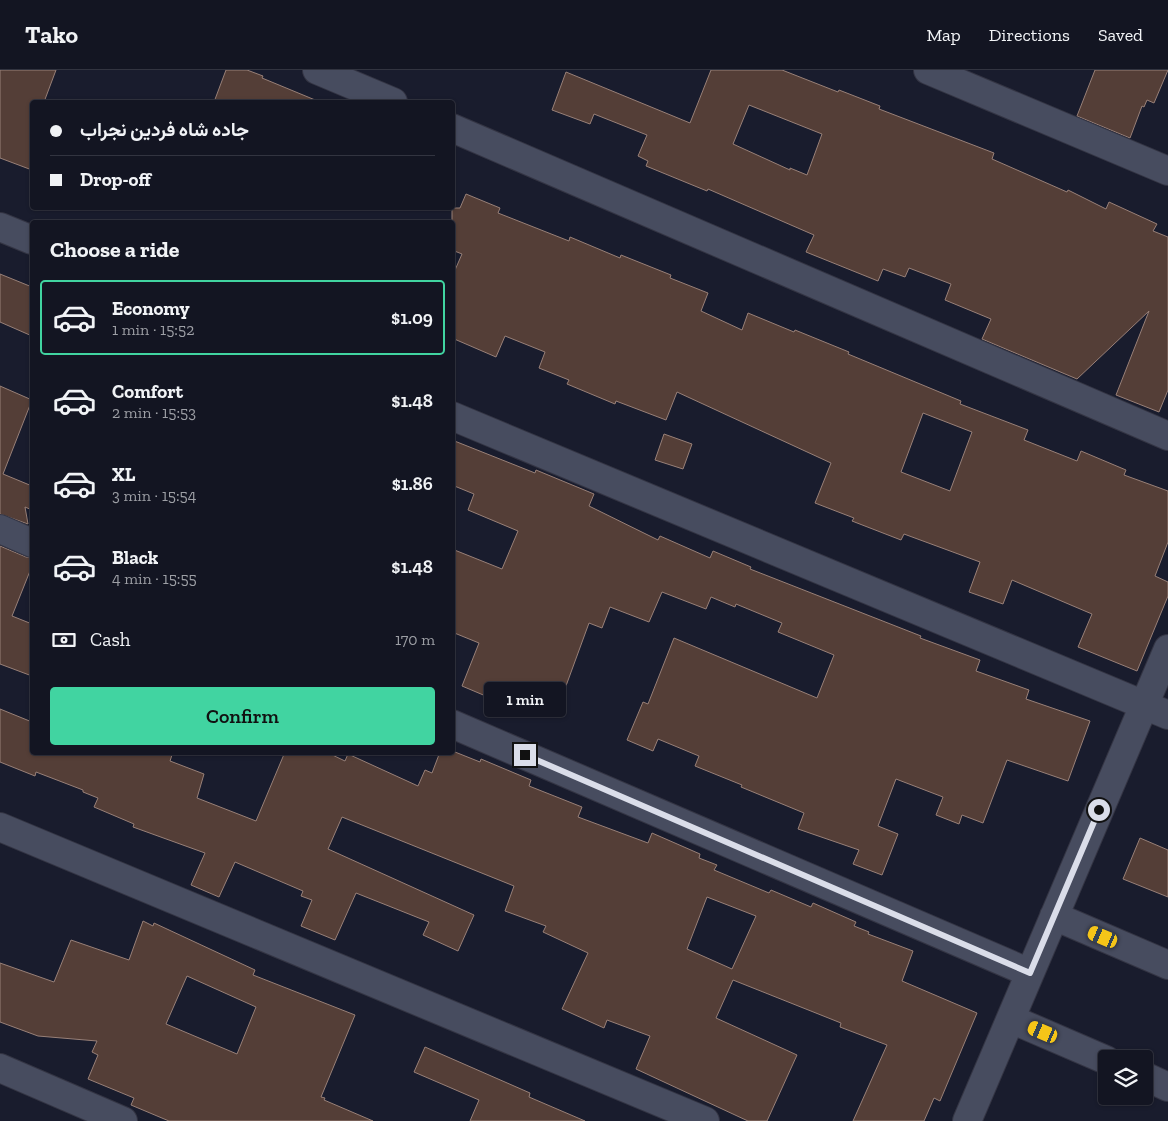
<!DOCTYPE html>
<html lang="en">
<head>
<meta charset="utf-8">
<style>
	:root { --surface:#131522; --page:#20222f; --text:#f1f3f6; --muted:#9d9fa5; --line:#323440; --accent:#41d4a1 }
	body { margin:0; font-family:"Zilla Slab",Vazirmatn,serif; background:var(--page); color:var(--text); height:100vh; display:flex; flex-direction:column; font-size:19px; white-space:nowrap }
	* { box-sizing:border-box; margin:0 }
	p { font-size:16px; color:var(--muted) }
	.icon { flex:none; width:28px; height:28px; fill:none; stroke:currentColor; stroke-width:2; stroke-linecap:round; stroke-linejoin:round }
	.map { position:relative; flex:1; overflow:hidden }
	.sheet { position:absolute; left:30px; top:150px; width:425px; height:535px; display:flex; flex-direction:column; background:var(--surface); border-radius:5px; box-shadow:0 1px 4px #0004,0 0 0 1px var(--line) }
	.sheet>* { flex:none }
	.banner { position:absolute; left:30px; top:30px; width:425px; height:110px; border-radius:5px; box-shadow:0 1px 4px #0004,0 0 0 1px var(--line); display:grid; align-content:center; height:110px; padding:0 20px; background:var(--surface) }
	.buttons { position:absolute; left:1098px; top:980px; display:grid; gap:10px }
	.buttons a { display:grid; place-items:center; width:55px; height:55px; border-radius:5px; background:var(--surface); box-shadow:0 1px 4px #0004,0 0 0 1px var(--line); font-size:25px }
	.end { position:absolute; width:22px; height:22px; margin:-11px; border:6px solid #dadde9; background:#111; box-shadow:0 0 0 2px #111 }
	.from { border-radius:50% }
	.bubble { position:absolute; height:35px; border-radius:5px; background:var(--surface); box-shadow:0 1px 4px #0004,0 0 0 1px var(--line); font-size:16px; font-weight:600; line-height:35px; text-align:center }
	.car { position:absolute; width:15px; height:30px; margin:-15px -8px; border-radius:6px; box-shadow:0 0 4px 1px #0007; background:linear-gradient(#f5c518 24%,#345 0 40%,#f5c518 0 76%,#345 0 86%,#f5c518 0) }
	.banner b { display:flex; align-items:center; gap:18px; height:48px; font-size:19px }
	.banner b+b { border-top:1px solid var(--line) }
	.banner i { width:12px; height:12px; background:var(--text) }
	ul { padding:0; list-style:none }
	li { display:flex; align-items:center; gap:15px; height:75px; margin:0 10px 8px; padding:0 10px; border:2px solid transparent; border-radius:5px }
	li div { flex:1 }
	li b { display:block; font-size:19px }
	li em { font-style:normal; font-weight:600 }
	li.active { border-color:var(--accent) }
	li>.icon { width:45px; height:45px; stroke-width:1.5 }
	h2 { padding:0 20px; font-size:22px; line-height:60px }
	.pay { display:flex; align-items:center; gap:12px; height:55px; padding:0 20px; font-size:19px }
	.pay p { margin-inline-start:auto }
	.button { display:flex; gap:10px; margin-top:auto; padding:10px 20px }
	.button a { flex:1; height:58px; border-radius:5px; background:var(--accent); color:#111; font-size:20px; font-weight:600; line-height:58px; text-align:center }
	header { display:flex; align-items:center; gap:30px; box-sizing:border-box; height:70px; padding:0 25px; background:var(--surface); border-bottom:1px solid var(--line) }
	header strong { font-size:24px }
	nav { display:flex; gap:28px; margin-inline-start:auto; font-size:18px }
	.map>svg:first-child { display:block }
	.building { fill:#543e37; stroke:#988078; fill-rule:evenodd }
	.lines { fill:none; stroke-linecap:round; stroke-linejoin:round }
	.street-casing { stroke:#343544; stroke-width:30 }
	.street { stroke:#474c5f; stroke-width:28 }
	.route { stroke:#dadde9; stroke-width:6 }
</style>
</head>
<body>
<header>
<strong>Tako</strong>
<nav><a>Map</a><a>Directions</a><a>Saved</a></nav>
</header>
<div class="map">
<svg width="1168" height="1051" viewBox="0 0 1168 1051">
	<rect width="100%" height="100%" fill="#191c2d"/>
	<path class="building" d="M0,0H56L44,32H32V100L0,88Z
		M226,0H247L263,6L262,8L320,32H214Z
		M711,0H782L838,22L839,20L880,36L879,39L994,83L992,89L1067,122L1068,120L1106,139L1109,132L1157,154L1153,161L1168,167V320L1159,342L1116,325L1149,241L1077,309L982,269L991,249L945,230L951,214L909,198L905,207L883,199L878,211L806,182L814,165L708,119L707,121L646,96L648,91L638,86L647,65L594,44L590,54L552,40L566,2L690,53ZM749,35L822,64L807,105L790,98V100L733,74Z
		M1095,0H1168L1154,33L1147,30L1144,37L1142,36L1130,68L1077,46Z
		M466,124L500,138L498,143L569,171L570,167L620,188L621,185L671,205L670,208L708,223L701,241L742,260L748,243L794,262L795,260L849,282L848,284L961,331L960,334L1028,360L1024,370L1077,391L1081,381L1126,400L1124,405L1168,421V472L1155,506L1168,512V526L1137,601L1078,577L1092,544L1012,510L1003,534L969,522L980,492L904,464L901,470L852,451L854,448L815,433L831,393L677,322L666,350L616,331L615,334L567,314L569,310L539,298L545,282L505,266L496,287L452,268V207L462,184L452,180V138H460ZM923,343L972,362L950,421L901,402Z
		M0,204L32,217V266L0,252Z
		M0,316L32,330L3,404L32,416V440L25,437L28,454L0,444Z
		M664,364L692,374L683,399L655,390Z
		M452,370L535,403L536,400L594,424L589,436L658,470L660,466L710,488L713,481L751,497L750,499L921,566L920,568L980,590L976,601L1029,620L1026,629L1090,651L1068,711L1007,690L983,753L962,745L959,754L936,745L943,727L896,709L878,756L898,764L882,805L853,794L859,780L798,759L804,743L741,717L742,715L695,696L699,686L658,669L653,681L627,670L643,632L648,634L674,568L817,628L834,585L778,562L782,553L736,534L735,537L711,527L706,539L662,522L649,552L610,537L602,558L589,553L559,635L514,618L507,635L462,616L479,573L452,562V479L502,499L518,461L468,440L474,424L452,415Z
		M0,476L26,487L32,488V496L12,546L32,554V606L0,594Z
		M0,639L32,652V682H173L170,691L204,704L197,728L256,751L285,682H326L345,691L348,684L418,716L425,700L432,703L440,682H455L480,692L481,689L531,710L529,716L582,737L578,747L648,773L652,763L700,784L699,788L717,795L714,800L769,823L771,820L811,837L813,833L856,852L854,856L869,862L868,864L913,881L902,911L977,943L940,1031L934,1028L924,1051H853L887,975L840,957L841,953L733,910L716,948L797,985L767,1051H748L636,999L650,966L607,950L604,958L562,939L588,883L543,862L546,856L505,841L514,816L342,747L328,779L474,845L458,881L423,865L429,852L356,823L335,870L301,856L312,830L301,826L303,821L235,792L219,827L191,815L205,783L133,757L134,754L94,737L98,728L83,722V720L36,702L35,706L0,692ZM707,827L756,846L732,899L687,879Z
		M1140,768L1168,780V827L1123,809Z
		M143,851L153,856L154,853L255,900L253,905L355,945L321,1027L325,1028L324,1030L373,1051H169L131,1035L134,1028L88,1009L98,985L92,982L97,971L38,966L0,952V893L54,912L71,870L129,890ZM187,906L256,937L237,984L166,954Z
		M425,977L530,1023L529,1027L585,1051H470L479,1030L414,1002Z"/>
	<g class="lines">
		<defs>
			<path id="street" d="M317,0L393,32
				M928,0L1168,101
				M452,58L1168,366
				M0,157L32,170
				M452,346L1168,645
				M0,459L32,473
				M452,654L1030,903
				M0,757L705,1051
				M1054,846L1168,895
				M1011,949L1106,990
				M0,998L123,1051
				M1144,1006L1168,1017
				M967,1051L1168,579"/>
		</defs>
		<use href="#street" class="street-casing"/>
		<use href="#street" class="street"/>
	</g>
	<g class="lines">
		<path class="route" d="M525,685L1030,903L1099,740"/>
	</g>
</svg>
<div class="buttons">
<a><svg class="icon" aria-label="layers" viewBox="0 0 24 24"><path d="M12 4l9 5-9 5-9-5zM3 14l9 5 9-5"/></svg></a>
</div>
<i class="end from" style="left:1099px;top:740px"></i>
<i class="end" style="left:525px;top:685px"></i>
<div class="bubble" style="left:484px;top:612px;width:82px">1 min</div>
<i class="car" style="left:1103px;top:867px;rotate:293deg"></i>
<i class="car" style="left:1043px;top:962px;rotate:293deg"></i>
<div class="banner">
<b><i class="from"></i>جاده شاه فردین نجراب</b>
<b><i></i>Drop-off</b>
</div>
<section class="sheet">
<h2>Choose a ride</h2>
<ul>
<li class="active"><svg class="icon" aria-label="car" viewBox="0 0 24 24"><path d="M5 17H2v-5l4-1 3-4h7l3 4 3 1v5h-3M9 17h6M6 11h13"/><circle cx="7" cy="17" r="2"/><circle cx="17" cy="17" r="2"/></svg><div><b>Economy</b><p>1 min · 15:52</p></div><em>$1.09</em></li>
<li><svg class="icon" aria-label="car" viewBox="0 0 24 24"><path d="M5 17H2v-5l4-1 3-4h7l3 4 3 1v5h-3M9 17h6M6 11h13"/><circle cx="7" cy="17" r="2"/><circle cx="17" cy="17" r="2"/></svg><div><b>Comfort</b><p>2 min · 15:53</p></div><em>$1.48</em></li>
<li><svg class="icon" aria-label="car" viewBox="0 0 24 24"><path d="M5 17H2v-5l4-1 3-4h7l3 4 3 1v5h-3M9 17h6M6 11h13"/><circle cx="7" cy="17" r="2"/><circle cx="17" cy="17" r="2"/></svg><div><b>XL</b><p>3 min · 15:54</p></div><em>$1.86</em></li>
<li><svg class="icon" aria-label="car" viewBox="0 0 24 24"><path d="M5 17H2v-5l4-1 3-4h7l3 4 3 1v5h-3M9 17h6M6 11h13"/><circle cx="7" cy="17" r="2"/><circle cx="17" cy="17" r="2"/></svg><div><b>Black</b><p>4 min · 15:55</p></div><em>$1.48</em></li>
</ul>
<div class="pay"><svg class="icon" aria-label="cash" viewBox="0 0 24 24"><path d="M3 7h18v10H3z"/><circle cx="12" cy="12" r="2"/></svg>Cash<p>170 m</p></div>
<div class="button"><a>Confirm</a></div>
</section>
</div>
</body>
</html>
